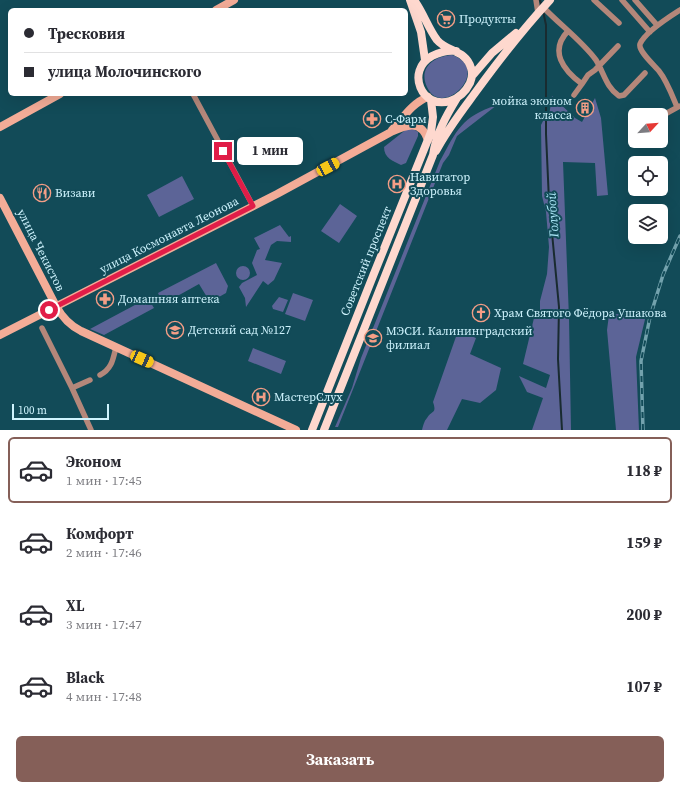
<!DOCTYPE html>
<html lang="ru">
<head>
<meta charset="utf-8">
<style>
	:root { --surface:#fff; --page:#f7f7f7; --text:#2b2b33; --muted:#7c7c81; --line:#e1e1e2; --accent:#855f58 }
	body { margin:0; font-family:"Source Serif 4",serif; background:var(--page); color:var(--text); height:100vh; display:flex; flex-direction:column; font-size:15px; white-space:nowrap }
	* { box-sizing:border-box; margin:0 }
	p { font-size:13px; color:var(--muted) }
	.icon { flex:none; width:22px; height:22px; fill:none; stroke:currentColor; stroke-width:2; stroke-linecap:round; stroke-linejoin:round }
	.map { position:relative; height:430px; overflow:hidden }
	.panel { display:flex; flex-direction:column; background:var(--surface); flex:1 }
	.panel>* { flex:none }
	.banner { position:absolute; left:8px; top:8px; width:400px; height:88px; border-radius:6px; box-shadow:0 4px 16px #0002; display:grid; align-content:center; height:88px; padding:0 16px; background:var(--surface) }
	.needle { width:26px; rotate:64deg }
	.fabs { position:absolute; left:628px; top:108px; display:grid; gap:8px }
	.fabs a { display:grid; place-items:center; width:40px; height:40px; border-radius:6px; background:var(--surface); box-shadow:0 4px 16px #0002; font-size:20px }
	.scale { position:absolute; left:12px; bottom:10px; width:97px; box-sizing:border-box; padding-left:4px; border:2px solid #cef3fd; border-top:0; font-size:11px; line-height:14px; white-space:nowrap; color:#cef3fd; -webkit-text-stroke:3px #124b58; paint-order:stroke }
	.end { position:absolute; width:18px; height:18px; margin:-9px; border:5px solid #e11d48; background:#fff; box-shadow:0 0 0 2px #fff }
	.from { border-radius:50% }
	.bubble { position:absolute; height:28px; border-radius:6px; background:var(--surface); box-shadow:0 4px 16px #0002; font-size:13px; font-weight:700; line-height:28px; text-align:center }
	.car { position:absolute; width:12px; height:24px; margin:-12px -6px; border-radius:5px; box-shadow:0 0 3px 1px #0007; background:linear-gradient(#f5c518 24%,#345 0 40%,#f5c518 0 76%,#345 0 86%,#f5c518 0) }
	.banner b { display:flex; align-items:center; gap:14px; height:38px; font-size:15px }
	.banner b+b { border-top:1px solid var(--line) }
	.banner i { width:10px; height:10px; background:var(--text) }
	ul { padding:7px 0 0; list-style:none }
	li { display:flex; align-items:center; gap:12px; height:66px; margin:0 8px 6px; padding:0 8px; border:2px solid transparent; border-radius:6px }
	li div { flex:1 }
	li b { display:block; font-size:15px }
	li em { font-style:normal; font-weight:700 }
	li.on { border-color:var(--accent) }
	li>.icon { width:36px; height:36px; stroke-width:1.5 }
	.cta { display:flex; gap:8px; margin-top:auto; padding:8px 16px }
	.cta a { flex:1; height:46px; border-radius:6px; background:var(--accent); color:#fff; font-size:16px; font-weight:700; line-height:46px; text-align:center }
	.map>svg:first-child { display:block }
	.green { fill:#5c6497 }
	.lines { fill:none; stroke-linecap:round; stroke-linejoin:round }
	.stream { stroke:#192b30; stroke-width:2 }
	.street { stroke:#b4877a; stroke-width:5.5 }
	.secondary { stroke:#f3ac97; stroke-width:8 }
	.primary { stroke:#fed8ce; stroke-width:8 }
	.rail-casing { stroke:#73a2ad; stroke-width:3.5 }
	.rail { stroke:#124b58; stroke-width:2; stroke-dasharray:6; stroke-linecap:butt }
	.route { stroke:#e11d48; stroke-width:5 }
	.labels { text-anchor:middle; stroke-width:4; stroke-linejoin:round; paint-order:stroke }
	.poi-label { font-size:12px; fill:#cef3fd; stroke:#124b58; text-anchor:start }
	.street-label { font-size:12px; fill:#cef3fd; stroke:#124b58 }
	.water-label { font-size:13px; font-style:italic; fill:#a8e4f4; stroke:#124b58 }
</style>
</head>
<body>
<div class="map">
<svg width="680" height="430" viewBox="0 0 680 430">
	<rect width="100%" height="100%" fill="#124b58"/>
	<path class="green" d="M452,55C493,69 442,120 427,87C418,68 434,56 452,55Z
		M552,96L575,118L582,122L595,98L601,118L608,195L597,196L595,163L563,162L569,318L571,430H532L543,398L527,392L519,376L546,388L550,375L523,364L534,318H540V301L547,274L549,247L546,212L542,196L541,125L544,119L549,116Z
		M497,105L457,136L449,155L443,163L338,427H335L352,388L361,358L440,161C457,130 461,117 497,105Z
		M408,128L413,129L418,132V136L406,163L401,165C393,161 384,158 384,147Z
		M182,176L194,199L159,217L147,195Z
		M340,204L357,216L339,243L321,231Z
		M280,225L289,237L291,236V242L277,241L271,245L265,260L282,263L274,280L268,285L263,281L246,307L245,298L239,287L242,283L257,275L252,263L257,250L260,249L254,238Z
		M216,263L228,286L226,293L210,302L199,284L163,304L158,293Z
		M236 273a7 7 0 1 1 14 0a7 7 0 1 1-14 0Z
		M293,293L313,300L305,321L285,314Z
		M279,297L288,300L283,312L273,309L272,306Z
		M148,298L154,308L104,335L90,329Z
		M647,311L636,357L639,430H616L607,330L609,315Z
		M458,331L476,338L470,354L501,368L496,390L480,403L462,399L447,430H422C423,426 424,421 427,418C432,410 437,414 433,402Z
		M253,348L286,361L281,374L248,361Z"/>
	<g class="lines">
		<path class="stream" d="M540,0L542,7
			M543,11L546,25V134L549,201L559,307L558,359L562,430"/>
		<path class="street" d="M536,0L538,13
			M594,0L619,23
			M622,0L650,32
			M635,0L657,25
			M543,7C560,25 581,40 596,60C604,73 606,87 619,96L624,95L645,73
			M568,31C549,51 563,70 582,84L574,95
			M582,84L588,75L595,70L618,46
			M193,94L253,206
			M677,107C672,95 667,81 659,71C655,66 638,51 640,44C645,32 669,17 680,10
			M667,113L680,106
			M42,328L72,388L91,430
			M100,375C112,369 113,359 116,347
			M72,388L90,380"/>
		<path class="secondary" d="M216,10L234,0
			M0,127L60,94
			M392,130C403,118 412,103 428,97
			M0,198L56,306C62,317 69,325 81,331L296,430
			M0,335L277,194L391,132C406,125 421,119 428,140"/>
		<path class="primary" d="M410,0L421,32L425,60
			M414,0C423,12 428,28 437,40C447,52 466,50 471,68C473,73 472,78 470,83C466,91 459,98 450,101C422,110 405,71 432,56C440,52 447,50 456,51
			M473,75L492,53L516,33
			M436,151C447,130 461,112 475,93C499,60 523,29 550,0
			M312,430L373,276L431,132L433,117L431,100
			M324,430L433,155C436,134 446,116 457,98"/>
		<defs>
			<path id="rail" d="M643,430L641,361L650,317L663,275L680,236"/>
		</defs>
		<use href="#rail" class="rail-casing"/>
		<use href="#rail" class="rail"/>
	</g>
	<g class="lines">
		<path class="route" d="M49,310L253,206L223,151"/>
	</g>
	<defs>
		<symbol id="supermarket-ring" viewBox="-11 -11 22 22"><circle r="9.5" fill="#124b58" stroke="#f49e86" stroke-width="1.5"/><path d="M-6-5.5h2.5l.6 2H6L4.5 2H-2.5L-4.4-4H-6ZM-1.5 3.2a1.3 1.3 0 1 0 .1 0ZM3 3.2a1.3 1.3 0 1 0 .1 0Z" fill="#f49e86"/></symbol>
		<symbol id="building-ring" viewBox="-11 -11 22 22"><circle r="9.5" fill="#124b58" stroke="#f49e86" stroke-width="1.5"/><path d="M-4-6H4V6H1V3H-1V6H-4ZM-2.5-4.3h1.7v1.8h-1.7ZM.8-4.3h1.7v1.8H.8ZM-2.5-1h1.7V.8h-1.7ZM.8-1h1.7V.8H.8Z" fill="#f49e86"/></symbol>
		<symbol id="pharmacy-ring" viewBox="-11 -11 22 22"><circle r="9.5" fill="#124b58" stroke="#f49e86" stroke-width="1.5"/><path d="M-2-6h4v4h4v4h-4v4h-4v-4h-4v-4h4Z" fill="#f49e86"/></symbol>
		<symbol id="hospital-ring" viewBox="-11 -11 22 22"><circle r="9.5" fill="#124b58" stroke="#f49e86" stroke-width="1.5"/><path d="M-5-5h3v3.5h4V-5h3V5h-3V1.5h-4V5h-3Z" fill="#f49e86"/></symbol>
		<symbol id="restaurant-ring" viewBox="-11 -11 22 22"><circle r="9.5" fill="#124b58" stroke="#f49e86" stroke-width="1.5"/><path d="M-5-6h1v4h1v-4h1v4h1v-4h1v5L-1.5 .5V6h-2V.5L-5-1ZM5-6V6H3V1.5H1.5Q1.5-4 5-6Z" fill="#f49e86"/></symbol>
		<symbol id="church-ring" viewBox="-11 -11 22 22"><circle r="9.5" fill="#124b58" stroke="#f49e86" stroke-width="1.5"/><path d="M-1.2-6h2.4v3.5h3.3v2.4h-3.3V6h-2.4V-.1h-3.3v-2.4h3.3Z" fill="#f49e86"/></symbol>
		<symbol id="school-ring" viewBox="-11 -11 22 22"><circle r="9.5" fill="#124b58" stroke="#f49e86" stroke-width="1.5"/><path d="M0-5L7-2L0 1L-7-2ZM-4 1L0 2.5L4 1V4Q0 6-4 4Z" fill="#f49e86"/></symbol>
		<symbol id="university-ring" viewBox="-11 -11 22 22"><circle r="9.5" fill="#124b58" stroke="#f49e86" stroke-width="1.5"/><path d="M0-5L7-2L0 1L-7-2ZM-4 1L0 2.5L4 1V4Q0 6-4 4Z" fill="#f49e86"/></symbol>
	</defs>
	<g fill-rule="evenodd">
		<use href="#supermarket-ring" x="436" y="9" width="20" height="20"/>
		<use href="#building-ring" x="575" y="98" width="20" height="20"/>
		<use href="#pharmacy-ring" x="362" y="109" width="20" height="20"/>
		<use href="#hospital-ring" x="387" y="174" width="20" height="20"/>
		<use href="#restaurant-ring" x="32" y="183" width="20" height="20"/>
		<use href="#pharmacy-ring" x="95" y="289" width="20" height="20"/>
		<use href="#church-ring" x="471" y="303" width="20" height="20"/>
		<use href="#school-ring" x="165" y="320" width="20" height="20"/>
		<use href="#university-ring" x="363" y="328" width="20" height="20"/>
		<use href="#hospital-ring" x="251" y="387" width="20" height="20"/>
	</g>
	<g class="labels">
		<g class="poi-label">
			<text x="459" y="23">Продукты</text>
			<text x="572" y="105" text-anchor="end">мойка эконом<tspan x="572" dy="14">класса</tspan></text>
			<text x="385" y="123">С-Фарм</text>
			<text x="410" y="181">Навигатор<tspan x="410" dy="14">Здоровья</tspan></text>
			<text x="55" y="197">Визави</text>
			<text x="118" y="303">Домашняя аптека</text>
			<text x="494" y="317">Храм Святого Фёдора Ушакова</text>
			<text x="188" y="334">Детский сад №127</text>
			<text x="386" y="335">МЭСИ. Калининградский<tspan x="386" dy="14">филиал</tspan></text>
			<text x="274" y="401">МастерСлух</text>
		</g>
		<g class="street-label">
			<text transform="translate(169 235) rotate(-27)" y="4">улица Космонавта Леонова</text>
			<text transform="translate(41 250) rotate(63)" y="4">улица Чекистов</text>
			<text transform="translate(366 261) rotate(-68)" y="4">Советский проспект</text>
		</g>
		<g class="water-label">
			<text transform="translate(552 215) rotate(-94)" y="5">Голубой</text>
		</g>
	</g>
</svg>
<div class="fabs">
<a><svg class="needle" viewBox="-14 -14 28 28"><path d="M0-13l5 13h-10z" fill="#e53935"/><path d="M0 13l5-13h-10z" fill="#7c7c81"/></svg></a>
<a><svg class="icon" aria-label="locate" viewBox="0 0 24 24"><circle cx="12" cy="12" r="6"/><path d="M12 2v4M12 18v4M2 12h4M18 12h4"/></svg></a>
<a><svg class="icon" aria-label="layers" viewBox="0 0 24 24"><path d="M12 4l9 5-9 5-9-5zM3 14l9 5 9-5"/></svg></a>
</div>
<div class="scale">100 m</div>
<i class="end from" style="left:49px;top:310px"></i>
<i class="end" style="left:223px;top:151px"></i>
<div class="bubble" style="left:237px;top:137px;width:66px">1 мин</div>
<i class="car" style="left:328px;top:167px;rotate:62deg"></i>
<i class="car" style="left:142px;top:359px;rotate:114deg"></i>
<div class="banner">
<b><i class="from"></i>Тресковия</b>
<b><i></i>улица Молочинского</b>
</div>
</div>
<section class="panel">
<ul>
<li class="on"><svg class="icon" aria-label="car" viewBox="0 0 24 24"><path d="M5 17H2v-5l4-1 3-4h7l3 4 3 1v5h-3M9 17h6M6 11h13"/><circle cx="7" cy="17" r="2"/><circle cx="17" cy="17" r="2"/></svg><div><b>Эконом</b><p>1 мин · 17:45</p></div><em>118 ₽</em></li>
<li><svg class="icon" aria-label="car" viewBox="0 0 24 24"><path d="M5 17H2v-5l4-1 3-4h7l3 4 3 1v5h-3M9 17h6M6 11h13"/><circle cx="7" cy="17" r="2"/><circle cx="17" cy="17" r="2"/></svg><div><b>Комфорт</b><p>2 мин · 17:46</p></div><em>159 ₽</em></li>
<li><svg class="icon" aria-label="car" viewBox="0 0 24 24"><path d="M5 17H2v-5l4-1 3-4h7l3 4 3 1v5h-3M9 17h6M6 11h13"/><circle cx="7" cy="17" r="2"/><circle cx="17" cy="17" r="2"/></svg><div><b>XL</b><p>3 мин · 17:47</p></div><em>200 ₽</em></li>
<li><svg class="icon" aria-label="car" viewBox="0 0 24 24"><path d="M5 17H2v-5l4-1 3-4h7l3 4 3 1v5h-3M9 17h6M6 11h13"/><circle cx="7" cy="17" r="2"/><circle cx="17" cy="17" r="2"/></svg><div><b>Black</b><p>4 мин · 17:48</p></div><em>107 ₽</em></li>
</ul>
<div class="cta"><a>Заказать</a></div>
</section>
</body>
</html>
